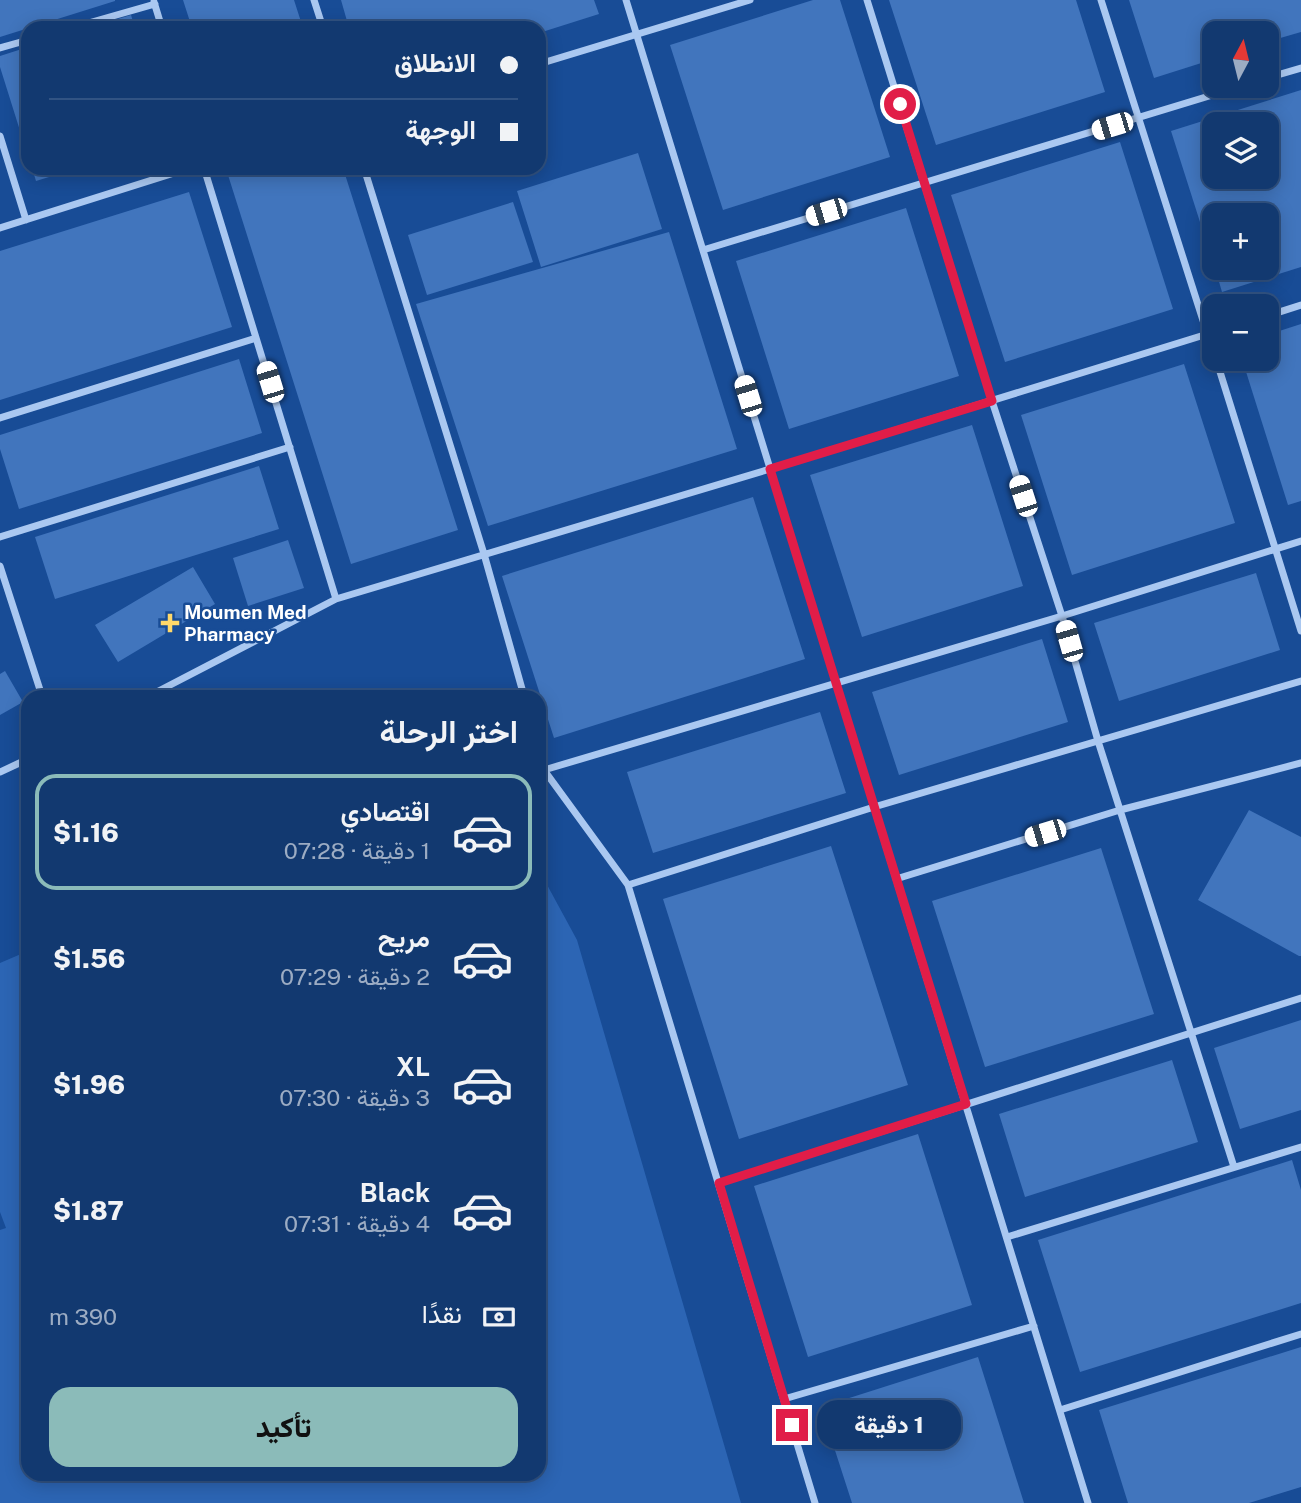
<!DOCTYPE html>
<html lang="ar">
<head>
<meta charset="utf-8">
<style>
	:root { --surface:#123970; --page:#1f4478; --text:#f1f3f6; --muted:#9cacc3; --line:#315383; --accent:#8bbbb9 }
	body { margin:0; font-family:"Public Sans",Vazirmatn,sans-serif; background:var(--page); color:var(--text); direction:rtl; height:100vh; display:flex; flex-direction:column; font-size:26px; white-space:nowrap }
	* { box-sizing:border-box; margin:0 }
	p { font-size:23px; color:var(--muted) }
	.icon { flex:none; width:38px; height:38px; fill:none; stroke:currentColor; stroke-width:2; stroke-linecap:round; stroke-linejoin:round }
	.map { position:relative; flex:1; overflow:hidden; direction:ltr }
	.details { position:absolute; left:21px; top:690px; width:525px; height:791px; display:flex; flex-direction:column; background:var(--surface); border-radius:21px; box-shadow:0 4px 18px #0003,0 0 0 2px var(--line); direction:rtl }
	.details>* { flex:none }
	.banner { position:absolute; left:21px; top:21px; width:525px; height:154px; border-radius:21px; box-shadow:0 4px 18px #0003,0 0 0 2px var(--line); direction:rtl; display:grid; align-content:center; height:154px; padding:0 28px; background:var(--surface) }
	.needle { width:46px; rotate:7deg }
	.buttons { position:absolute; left:1202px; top:21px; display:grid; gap:14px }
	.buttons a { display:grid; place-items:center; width:77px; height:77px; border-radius:14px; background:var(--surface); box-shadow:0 4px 18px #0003,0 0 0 2px var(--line); font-size:35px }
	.end { position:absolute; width:32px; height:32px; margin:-16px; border:9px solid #e11d48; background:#fff; box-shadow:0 0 0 4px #fff }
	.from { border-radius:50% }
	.bubble { position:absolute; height:49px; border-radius:21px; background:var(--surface); box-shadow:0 4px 18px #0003,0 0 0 2px var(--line); font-size:23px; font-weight:800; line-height:49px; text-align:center; direction:rtl }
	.car { position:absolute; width:21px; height:42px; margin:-21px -10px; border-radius:9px; box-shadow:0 0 5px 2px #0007; background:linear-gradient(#fff 24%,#345 0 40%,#fff 0 76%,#345 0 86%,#fff 0) }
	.banner b { display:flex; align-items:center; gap:24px; height:66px; font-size:26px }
	.banner b+b { border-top:2px solid var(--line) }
	.banner i { width:18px; height:18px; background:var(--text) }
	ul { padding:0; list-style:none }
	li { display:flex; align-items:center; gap:21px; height:116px; margin:0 14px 10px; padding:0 14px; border:4px solid transparent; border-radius:21px }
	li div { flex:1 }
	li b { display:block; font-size:26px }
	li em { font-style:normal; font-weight:800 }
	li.on { border-color:var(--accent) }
	li>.icon { width:63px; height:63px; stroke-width:1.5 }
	h2 { padding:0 28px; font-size:32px; line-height:84px }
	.pay { display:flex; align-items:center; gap:18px; height:77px; padding:0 28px; font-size:26px }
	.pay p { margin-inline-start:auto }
	.button { display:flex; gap:14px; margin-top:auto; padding:14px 28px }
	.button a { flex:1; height:80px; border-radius:21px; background:var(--accent); color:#111; font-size:28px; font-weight:800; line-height:80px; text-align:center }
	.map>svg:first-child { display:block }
	.green { fill:#2c65b4 }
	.building { fill:#4175bd; fill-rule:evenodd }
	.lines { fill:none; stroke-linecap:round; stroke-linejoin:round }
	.minor { stroke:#aac8f1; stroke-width:7 }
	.route { stroke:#e11d48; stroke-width:9 }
	.poi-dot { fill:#ffd86a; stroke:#184c96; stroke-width:2.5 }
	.labels { text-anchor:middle; stroke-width:5; stroke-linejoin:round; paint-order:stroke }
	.poi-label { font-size:19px; font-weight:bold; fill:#fff; stroke:#184c96; text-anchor:start }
</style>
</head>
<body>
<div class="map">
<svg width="1301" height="1503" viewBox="0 0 1301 1503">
	<rect width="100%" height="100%" fill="#184c96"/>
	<path class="green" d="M539,870L577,940L741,1503H0V1230L6,1228L0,1212V963L28,951V1474H539Z"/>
	<path class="building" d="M0,0H115V1L0,37Z
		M183,0H294L303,28H192Z
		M341,0H594L599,14L539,33V28H349Z
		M813,0H840L890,157L723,210L670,45Z
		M889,0H1076L1105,92L936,145Z
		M1129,0H1301V32L1267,42V33H1214V59L1154,78Z
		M131,15L135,28H91V27Z
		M28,47V153H27L0,67V56Z
		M1301,90V267L1222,292L1215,268H1267V215H1214V266L1171,131ZM1214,124H1267V177H1214Z
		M1120,142L1173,309L1005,362L951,195Z
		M638,153L662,229L541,267L517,191Z
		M32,168H75V169L36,181Z
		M249,168H343L458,530L351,564L228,175Z
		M189,192L232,327L0,400V251Z
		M513,202L533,262L427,295L408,235Z
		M906,208L959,376L789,429L736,261Z
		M669,232L737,449L488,526L416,304Z
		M1301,324V501L1288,505L1242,359H1267V335Z
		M239,359L262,433L19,509L0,449V435Z
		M1184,364L1235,523L1072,575L1021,415Z
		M972,425L1023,586L862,637L810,475Z
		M259,466L279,529L55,599L35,537Z
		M753,497L805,659L554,738L502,576Z
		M288,540L304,588L248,606L233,558Z
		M193,567L215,604L118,662L95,625Z
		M1256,573L1280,650L1119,701L1094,623Z
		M1042,639L1068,722L899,775L872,692Z
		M5,671L23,702L0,715V674Z
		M820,712L846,793L653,853L627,772Z
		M1249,810L1301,837V956H1299L1198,900Z
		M831,846L908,1085L739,1139L663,899Z
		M1101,848L1154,1014L985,1067L932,901Z
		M1301,1020V1110L1240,1129L1214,1048Z
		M1172,1060L1198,1142L1025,1197L999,1114Z
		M918,1134L972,1305L808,1357L754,1186Z
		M1292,1160L1301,1190V1303L1080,1372L1038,1240Z
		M1301,1347V1487L1249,1503H1128L1099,1410Z
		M978,1357L1024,1503H852L821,1407Z"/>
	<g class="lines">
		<path class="minor" d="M314,0L323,28
			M626,0L1088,1503
			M867,0L992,401L1062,616L1098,741L1234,1167
			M1101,0L1214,355
			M154,2L162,28
			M71,28L155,4
			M0,48L28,40
			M539,64L750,0
			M1267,78L1301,68
			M0,136L26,220
			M204,168L336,599
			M364,168L484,554L524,696
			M0,228L190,168
			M703,250L1242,86
			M1267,316L1301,305
			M1216,359L1301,631
			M0,418L256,338
			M0,537L290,447
			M0,566L42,696
			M149,696L336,599L770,469L1214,332
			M539,752L544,770L628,885L815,1503
			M544,770L1062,616L1301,541
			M0,772L28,759
			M896,879L1120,810L1301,763
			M628,885L874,807L1301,681
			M719,1183L1301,998
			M1007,1237L1301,1147
			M784,1399L1034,1326
			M1060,1410L1301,1334"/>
	</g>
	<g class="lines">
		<path class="route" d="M792,1425L719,1183L966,1104L770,469L992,401L900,104"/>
	</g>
	<path class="poi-dot" d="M166.5 612.5h7v7h7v7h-7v7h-7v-7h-7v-7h7z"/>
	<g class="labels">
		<g class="poi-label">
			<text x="184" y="619">Moumen Med<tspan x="184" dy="22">Pharmacy</tspan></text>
		</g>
	</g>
</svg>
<div class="buttons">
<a><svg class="needle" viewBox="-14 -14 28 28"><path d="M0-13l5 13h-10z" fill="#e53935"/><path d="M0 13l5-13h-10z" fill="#9cacc3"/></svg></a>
<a><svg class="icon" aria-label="layers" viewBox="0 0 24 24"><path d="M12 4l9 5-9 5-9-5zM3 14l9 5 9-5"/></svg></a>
<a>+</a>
<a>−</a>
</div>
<i class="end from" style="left:900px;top:104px"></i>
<i class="end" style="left:792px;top:1425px"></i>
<div class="bubble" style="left:817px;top:1400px;width:144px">1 دقيقة</div>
<i class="car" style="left:1112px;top:126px;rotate:253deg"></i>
<i class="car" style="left:826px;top:212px;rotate:253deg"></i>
<i class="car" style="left:270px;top:382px;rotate:343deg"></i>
<i class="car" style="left:748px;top:396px;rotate:343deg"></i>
<i class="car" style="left:1023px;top:496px;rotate:342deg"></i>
<i class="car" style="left:1069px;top:641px;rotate:344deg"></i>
<i class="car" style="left:1045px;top:833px;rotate:253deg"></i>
<div class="banner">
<b><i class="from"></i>الانطلاق</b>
<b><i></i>الوجهة</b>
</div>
<section class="details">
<h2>اختر الرحلة</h2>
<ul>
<li class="on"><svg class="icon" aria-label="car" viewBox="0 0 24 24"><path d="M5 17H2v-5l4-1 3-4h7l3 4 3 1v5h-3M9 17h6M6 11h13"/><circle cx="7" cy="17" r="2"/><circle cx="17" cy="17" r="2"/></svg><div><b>اقتصادي</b><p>1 دقيقة · 07:28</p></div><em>$1.16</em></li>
<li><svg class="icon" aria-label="car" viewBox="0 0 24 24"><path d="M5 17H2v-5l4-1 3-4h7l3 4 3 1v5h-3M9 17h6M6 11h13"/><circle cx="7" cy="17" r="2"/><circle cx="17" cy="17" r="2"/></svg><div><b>مريح</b><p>2 دقيقة · 07:29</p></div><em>$1.56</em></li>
<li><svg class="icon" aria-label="car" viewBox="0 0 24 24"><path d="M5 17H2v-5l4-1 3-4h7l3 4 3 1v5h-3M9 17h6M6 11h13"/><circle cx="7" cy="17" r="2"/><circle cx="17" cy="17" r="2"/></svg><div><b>XL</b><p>3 دقيقة · 07:30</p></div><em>$1.96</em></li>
<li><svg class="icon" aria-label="car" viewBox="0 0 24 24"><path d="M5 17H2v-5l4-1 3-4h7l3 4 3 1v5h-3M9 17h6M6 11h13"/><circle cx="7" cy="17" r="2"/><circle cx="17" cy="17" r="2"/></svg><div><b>Black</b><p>4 دقيقة · 07:31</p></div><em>$1.87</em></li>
</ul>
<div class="pay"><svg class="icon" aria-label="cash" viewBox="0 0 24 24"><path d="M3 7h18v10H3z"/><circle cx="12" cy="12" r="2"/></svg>نقدًا<p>390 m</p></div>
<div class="button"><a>تأكيد</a></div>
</section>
</div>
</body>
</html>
